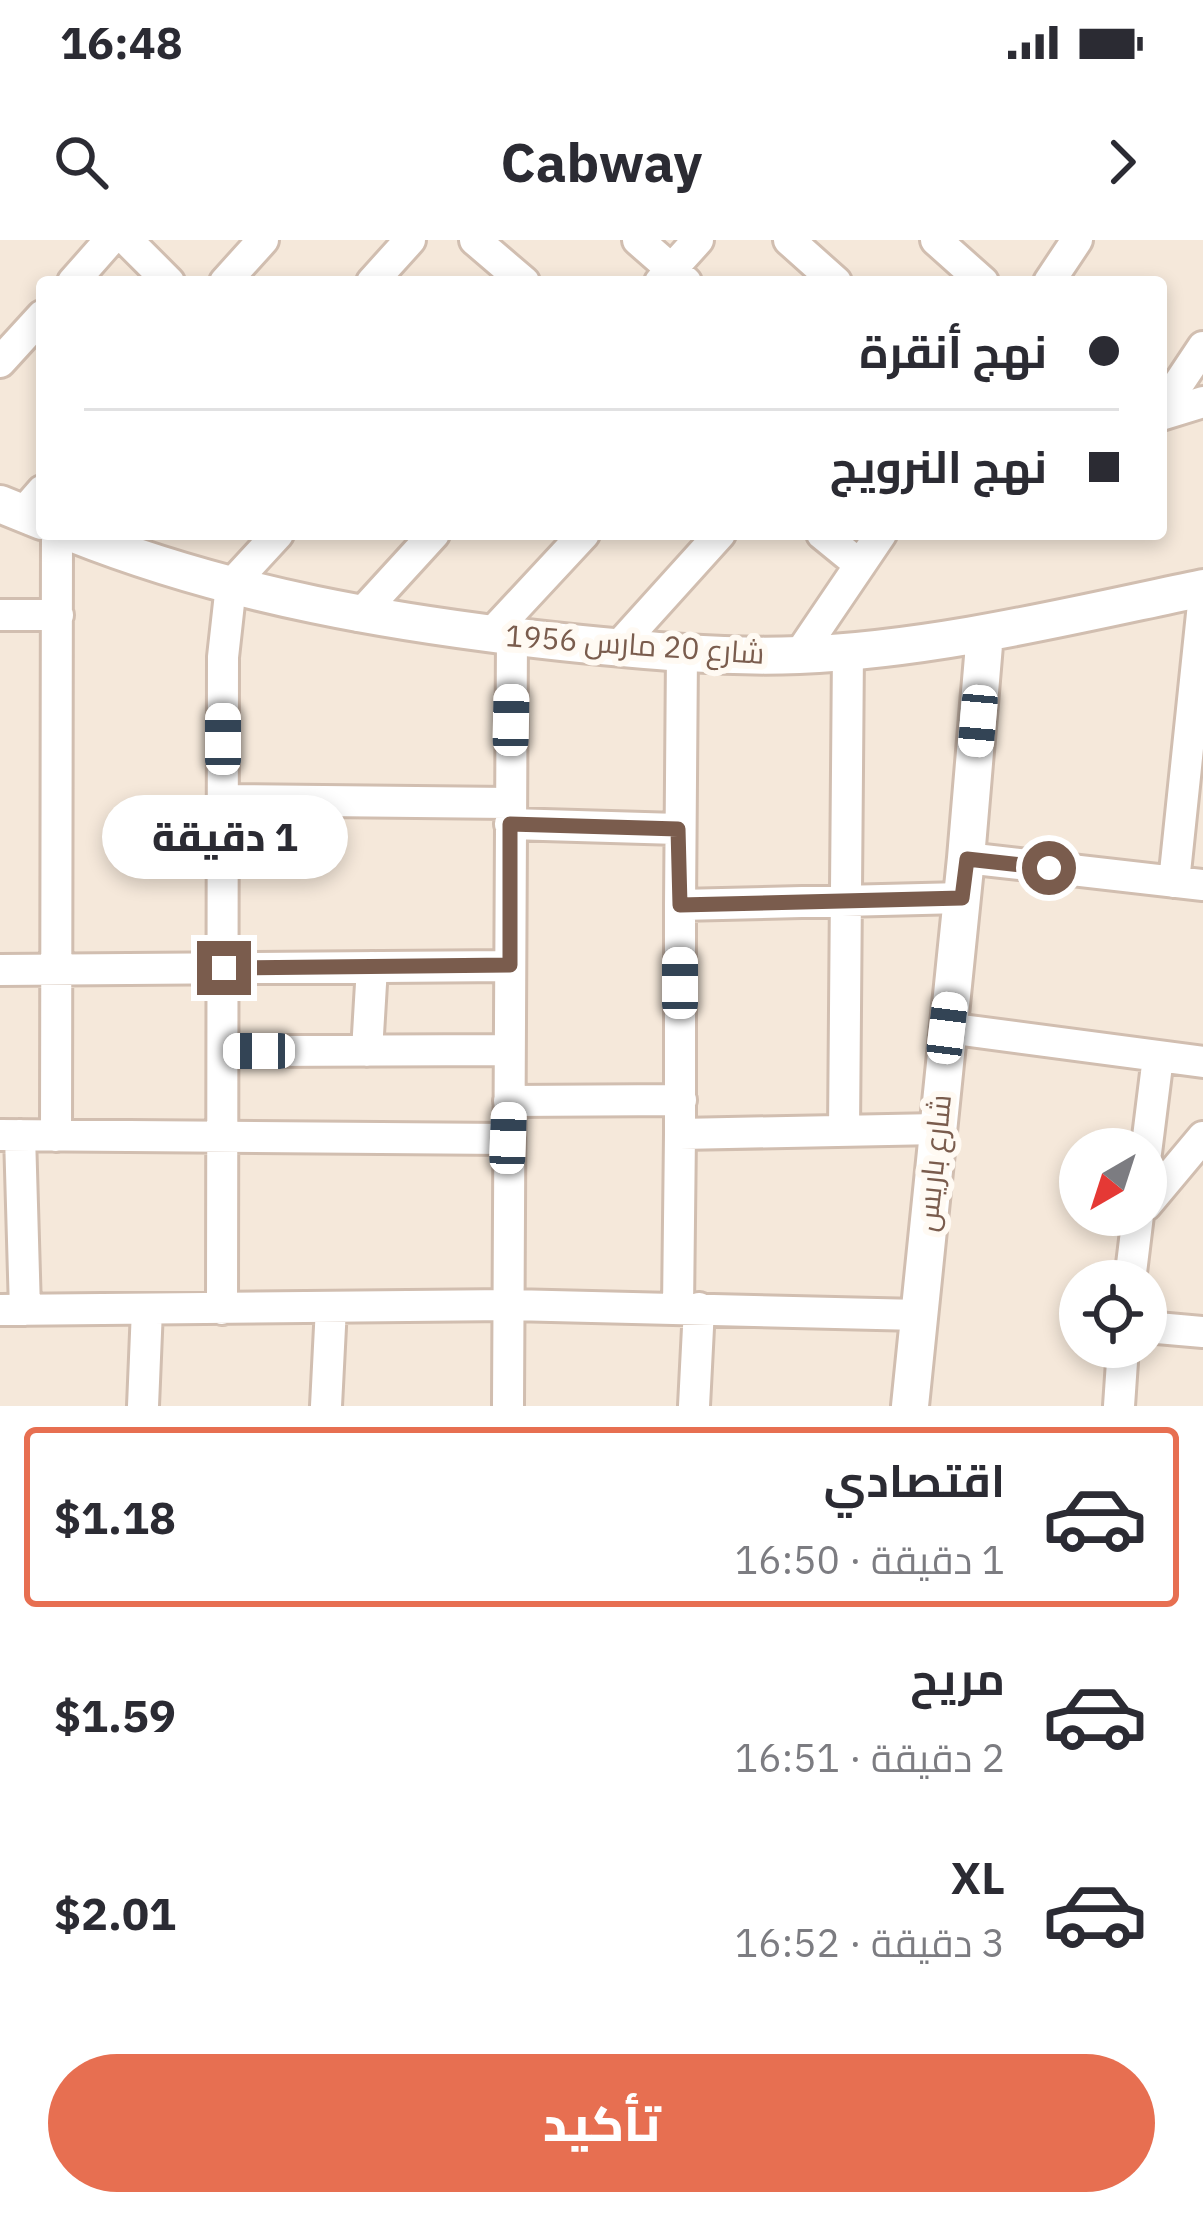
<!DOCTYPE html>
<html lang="ar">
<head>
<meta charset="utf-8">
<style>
	:root { --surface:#fff; --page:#f7f7f7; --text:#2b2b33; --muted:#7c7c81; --line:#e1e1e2; --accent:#e76f51 }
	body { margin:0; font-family:"IBM Plex Sans",Cairo,sans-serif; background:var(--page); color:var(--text); direction:rtl; height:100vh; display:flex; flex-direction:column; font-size:45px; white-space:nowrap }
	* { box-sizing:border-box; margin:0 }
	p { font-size:39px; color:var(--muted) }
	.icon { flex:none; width:66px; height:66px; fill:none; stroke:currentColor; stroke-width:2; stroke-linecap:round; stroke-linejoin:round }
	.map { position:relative; height:1166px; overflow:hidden; direction:ltr }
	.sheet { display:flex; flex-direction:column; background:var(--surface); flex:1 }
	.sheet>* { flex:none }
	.hud { position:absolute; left:36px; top:36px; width:1131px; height:264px; border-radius:12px; box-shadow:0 6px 18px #0003; direction:rtl; display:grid; align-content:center; height:264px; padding:0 48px; background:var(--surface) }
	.needle { width:78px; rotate:219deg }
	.buttons { position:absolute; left:1059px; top:888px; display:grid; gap:24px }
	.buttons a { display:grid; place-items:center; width:108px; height:108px; border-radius:50%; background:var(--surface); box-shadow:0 6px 18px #0003; font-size:60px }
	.end { position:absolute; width:54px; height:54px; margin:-27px; border:15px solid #7a5c4d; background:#fff; box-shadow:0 0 0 6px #fff }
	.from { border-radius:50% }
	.bubble { position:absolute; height:84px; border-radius:42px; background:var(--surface); box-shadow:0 6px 18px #0003; font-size:39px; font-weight:800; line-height:84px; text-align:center; direction:rtl }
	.car { position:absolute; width:36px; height:72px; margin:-36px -18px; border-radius:15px; box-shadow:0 0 9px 3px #0007; background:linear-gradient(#fff 24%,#345 0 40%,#fff 0 76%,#345 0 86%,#fff 0) }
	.hud b { display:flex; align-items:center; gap:42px; height:114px; font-size:45px }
	.hud b+b { border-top:3px solid var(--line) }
	.hud i { width:30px; height:30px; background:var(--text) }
	ul { padding:21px 0 0; list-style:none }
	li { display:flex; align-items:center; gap:36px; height:180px; margin:0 24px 18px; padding:0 24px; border:6px solid transparent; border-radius:12px }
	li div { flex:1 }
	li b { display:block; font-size:45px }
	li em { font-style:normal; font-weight:800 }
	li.on { border-color:var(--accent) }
	li>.icon { width:108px; height:108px; stroke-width:1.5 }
	.primary-button { display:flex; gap:24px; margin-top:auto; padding:24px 48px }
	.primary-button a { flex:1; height:138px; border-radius:72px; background:var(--accent); color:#fff; font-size:48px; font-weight:800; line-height:138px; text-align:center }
	.status { display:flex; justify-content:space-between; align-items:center; height:84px; padding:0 60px; background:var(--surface); direction:ltr }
	.status svg { height:33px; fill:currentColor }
	header { display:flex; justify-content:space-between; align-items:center; height:156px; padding:0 48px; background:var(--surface); font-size:54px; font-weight:800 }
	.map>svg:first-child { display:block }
	.residential { fill:#f5e8da; fill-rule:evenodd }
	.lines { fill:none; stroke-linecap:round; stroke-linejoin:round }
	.minor-casing { stroke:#d1beb0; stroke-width:36 }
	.tertiary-casing { stroke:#d1beb0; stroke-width:42 }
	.minor { stroke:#fff; stroke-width:30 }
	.tertiary { stroke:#fff; stroke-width:36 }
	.route { stroke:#7a5c4d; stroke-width:15 }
	.labels { text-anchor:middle; stroke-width:12; stroke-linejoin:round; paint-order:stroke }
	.street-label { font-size:30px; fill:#7a5c4d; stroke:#fffaf3 }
</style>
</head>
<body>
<div class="status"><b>16:48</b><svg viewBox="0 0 49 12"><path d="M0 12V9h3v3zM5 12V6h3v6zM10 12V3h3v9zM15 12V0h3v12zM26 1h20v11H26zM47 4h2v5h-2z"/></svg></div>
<header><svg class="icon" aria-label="forward" viewBox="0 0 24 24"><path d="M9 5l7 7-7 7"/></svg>Cabway<svg class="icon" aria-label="search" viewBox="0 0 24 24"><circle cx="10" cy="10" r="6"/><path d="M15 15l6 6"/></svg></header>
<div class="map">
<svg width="1203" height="1166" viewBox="0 0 1203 1166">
	<rect width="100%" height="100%" fill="#fdf6ec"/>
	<path class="residential" d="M0,0H1203V1166H0ZM42,42H1161V294H42ZM1080,909H1146V975H1080ZM1080,1041H1146V1107H1080Z"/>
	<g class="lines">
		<defs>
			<path id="minor" d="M127,0L169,42
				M475,0L524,42
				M638,0L686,42
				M789,0L836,42
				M936,0L983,42
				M73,42L110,0
				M225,42L263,0
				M372,42L410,0
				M660,42L698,0
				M1049,42L1077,0
				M0,122L42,76
				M1161,170L1203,107
				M1161,175L1203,162
				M22,274L42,251
				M822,294L860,325
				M0,375H58
				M359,376L434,294
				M490,395L584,294
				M617,408L720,294
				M682,413L680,665L962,658
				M799,415L881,294
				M224,560L509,563
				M510,584L678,589
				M966,618L1203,645
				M1174,642L1203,364
				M680,665V894L938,889
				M0,730L510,726
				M947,788L1203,822
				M223,811L509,810
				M367,811L372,727
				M509,861L681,860
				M844,891L848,410
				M0,895L507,899
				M20,895L25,1070
				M56,896L57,294
				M1146,913L1158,817
				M1146,965L1203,897
				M1130,1041L1138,975
				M678,1068L680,894
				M222,1069L223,417L231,345L278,294
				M0,1070L511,1065L919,1075
				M1146,1087L1203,1092
				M143,1166L147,1069
				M326,1166L331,1067
				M508,1166L512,397
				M694,1166L699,1068
				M1119,1166L1123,1107"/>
			<path id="tertiary" d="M0,264L42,281
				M74,294C231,356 395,384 562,402C641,410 720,418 799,415C936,409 1069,376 1203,348
				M910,1166L966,618L985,393"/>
		</defs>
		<use href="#minor" class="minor-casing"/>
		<use href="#tertiary" class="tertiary-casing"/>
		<use href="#minor" class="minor"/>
		<use href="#tertiary" class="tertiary"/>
	</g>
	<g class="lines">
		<path class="route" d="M224,728L510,725V584L678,589L680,665L962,658L967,619L1049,628"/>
	</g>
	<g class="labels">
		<g class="street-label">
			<text transform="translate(635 405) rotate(4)" y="10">شارع 20 مارس 1956</text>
			<text transform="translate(934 923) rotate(-84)" y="10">شارع باريس</text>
		</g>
	</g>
</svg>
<div class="buttons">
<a><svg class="needle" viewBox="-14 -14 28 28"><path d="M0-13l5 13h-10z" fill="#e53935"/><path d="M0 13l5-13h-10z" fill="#7c7c81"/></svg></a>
<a><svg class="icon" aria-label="locate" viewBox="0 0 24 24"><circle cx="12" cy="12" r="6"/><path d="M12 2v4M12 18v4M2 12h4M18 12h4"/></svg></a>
</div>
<i class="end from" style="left:1049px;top:628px"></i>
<i class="end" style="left:224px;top:728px"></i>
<div class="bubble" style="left:102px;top:555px;width:246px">1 دقيقة</div>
<i class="car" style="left:511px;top:480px;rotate:1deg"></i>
<i class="car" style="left:978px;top:481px;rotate:185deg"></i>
<i class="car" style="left:223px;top:499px;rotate:0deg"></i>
<i class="car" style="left:680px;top:743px;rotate:0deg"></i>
<i class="car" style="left:947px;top:788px;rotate:7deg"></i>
<i class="car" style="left:259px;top:811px;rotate:270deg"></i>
<i class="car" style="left:508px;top:898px;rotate:2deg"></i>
<div class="hud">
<b><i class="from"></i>نهج أنقرة</b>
<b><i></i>نهج النرويج</b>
</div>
</div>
<section class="sheet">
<ul>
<li class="on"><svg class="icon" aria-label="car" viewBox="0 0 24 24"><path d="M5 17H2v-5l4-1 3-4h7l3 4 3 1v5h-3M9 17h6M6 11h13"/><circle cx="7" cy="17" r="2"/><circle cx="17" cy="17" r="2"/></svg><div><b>اقتصادي</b><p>1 دقيقة · 16:50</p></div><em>$1.18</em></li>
<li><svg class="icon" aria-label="car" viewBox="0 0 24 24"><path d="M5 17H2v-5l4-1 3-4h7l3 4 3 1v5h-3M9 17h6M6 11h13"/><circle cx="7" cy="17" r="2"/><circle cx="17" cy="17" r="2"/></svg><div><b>مريح</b><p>2 دقيقة · 16:51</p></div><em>$1.59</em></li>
<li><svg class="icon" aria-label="car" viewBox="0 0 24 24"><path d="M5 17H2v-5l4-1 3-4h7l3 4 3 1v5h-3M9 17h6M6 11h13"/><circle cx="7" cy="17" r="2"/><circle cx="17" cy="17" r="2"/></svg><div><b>XL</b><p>3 دقيقة · 16:52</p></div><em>$2.01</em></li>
</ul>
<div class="primary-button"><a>تأكيد</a></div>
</section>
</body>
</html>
